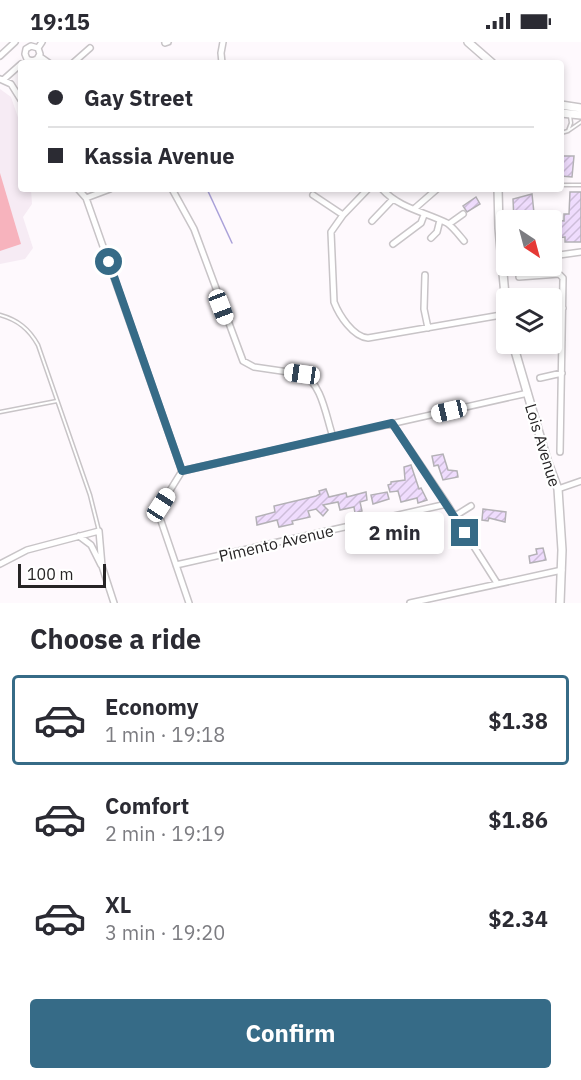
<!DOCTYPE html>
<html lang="en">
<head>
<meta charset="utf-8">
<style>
	:root { --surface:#fff; --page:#f7f7f7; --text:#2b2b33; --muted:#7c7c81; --line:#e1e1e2; --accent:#366b87 }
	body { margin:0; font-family:"IBM Plex Sans",sans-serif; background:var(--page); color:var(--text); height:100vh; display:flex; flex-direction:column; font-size:22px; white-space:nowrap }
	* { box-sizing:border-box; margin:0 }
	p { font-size:20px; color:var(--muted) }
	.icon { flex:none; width:33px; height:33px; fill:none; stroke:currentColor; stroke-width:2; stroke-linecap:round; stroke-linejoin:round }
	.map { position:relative; height:561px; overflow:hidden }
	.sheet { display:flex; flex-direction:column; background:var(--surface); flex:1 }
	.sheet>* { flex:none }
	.top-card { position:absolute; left:18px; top:18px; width:546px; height:132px; border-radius:6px; box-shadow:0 3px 9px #0003; display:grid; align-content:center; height:132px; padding:0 30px; background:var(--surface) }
	.needle { width:39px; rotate:144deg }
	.fabs { position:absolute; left:496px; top:168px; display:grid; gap:12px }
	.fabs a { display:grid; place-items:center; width:66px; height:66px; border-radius:6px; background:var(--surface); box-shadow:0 3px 9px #0003; font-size:30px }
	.scale { position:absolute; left:18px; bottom:15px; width:88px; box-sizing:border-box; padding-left:6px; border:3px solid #262425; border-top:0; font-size:16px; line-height:21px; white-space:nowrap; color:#262425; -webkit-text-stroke:4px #fff; paint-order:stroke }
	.end { position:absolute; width:27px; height:27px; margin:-14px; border:8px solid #366b87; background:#fff; box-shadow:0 0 0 3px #fff }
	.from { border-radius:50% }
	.bubble { position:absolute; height:42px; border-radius:6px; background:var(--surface); box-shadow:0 3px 9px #0003; font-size:20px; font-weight:800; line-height:42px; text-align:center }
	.car { position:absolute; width:18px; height:36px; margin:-18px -9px; border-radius:8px; box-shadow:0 0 4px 2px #0007; background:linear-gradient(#fff 24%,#345 0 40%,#fff 0 76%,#345 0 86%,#fff 0) }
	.top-card b { display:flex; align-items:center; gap:21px; height:57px; font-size:22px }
	.top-card b+b { border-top:2px solid var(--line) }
	.top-card i { width:15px; height:15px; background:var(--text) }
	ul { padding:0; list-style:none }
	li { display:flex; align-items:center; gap:18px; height:90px; margin:0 12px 9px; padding:0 18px; border:3px solid transparent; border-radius:6px }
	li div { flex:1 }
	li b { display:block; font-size:22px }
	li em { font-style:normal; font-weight:800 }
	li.active { border-color:var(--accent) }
	li>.icon { width:54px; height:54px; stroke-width:1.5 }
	h2 { padding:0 30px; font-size:27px; line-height:72px }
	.primary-button { display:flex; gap:12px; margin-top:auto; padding:12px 30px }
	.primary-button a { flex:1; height:69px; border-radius:6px; background:var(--accent); color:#fff; font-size:24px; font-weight:800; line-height:69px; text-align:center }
	.status { display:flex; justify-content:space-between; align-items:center; height:42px; padding:0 30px; background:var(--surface); direction:ltr }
	.status svg { height:16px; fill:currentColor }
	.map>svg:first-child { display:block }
	.built { fill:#f6ebf4 }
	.garden { fill:#f7b3bd }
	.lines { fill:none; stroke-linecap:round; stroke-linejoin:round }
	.stream { stroke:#aaa1d9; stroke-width:1.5 }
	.building { fill:url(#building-hatch); stroke:#b4b1b6; stroke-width:1.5 }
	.lane-casing { stroke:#c8c4c7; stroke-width:5 }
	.street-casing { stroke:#c8c4c7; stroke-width:8 }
	.secondary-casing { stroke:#c8c4c7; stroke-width:10 }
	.lane { stroke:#fff; stroke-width:2 }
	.street { stroke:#fff; stroke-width:5 }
	.secondary { stroke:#fff; stroke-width:7 }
	.route { stroke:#366b87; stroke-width:8 }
	.labels { text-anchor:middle; stroke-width:4.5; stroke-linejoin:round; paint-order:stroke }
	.street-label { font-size:16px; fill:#262425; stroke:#fff }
</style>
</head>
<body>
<div class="status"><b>19:15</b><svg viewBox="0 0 49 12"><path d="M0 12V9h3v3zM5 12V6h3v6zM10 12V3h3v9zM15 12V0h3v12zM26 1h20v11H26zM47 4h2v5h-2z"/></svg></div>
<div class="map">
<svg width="581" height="561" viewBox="0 0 581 561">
	<defs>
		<pattern id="building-hatch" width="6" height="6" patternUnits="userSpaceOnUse" patternTransform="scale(1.5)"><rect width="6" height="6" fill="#efdcfd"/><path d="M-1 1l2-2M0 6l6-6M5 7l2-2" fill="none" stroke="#cdbdd9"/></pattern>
	</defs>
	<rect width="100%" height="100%" fill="#fef9fd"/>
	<path class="built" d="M0,47L11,55L21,84V147H31L32,162L23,175L33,206L25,217L0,222Z"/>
	<path class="garden" d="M0,131L21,202L0,209Z"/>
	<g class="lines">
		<path class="stream" d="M207,147L232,201"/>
	</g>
	<path class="building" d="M561,114H574L572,135L561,134Z
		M570,150H581V200H565V195L552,196V178L564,179V172H569Z
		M532,152L534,171L539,178H514L513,157Z
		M476,155L480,162L467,170L463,164Z
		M443,412L448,428L457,429L458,435L443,438L438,423L434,424L432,414Z
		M411,423L419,447L421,446L427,458L418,461L417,456L401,460L398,449L390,450L388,443L391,442V440L405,438L404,425Z
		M326,447L329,455L346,451L347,455L366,450L367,458L360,460L362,469L355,471L354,465L340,468L338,460L323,463L328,468L323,474L316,467L308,469L310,475L292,479L293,482L279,485L277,478L257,483L256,475L275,470L274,464L316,454L320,452L319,449Z
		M387,450L389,457L373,462L371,453Z
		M483,467L506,470L505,480L489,476L488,479L482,478Z
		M543,506L546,518L530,521L529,514L537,512L536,507Z"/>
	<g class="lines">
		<defs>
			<path id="lane" d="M568,89L571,81L570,74
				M561,91L568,89L581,80
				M561,143H581
				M0,273C18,278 29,287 38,303L90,453L99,489
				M0,370L57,359"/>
			<path id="street" d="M165,1L168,0
				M38,6L31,4L26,7L25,12L27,17L32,19L37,17L40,12L38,6L42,0
				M0,14L15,0
				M39,14L49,21
				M73,21L90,6
				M222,21L221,11L223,0
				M0,37L11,42L21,58
				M3,38L21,22
				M78,147L86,156L182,429
				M172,147L194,187L243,319L254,325L302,332C322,341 326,375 333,395
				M368,147L343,173L331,190L334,260C339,273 353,295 368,296L507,272
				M382,147C399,166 425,170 447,181C453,185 459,193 464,199
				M313,153L343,173
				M86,156L110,147
				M414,167L437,147
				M372,179L393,157
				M449,182L463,172
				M431,196L437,190L440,178
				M393,202L421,181L424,173
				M552,214L581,210
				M425,233L424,267L428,286
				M519,235L559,232L563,236L560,410
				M552,267L563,266
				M552,299L562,298
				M531,303L539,302
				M540,336L562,331
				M392,381L447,462L497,541
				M182,429L528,351
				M182,429L161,463L159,473L189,561
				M558,447L581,439
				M455,474L471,464
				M79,494L91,503L101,523
				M0,522L27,508L99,489L102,524L114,561
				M176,523L447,462
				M410,561L562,528"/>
			<path id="secondary" d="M468,0L492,21
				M561,63L581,66
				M561,71L581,73
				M498,147L499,186L507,276
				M513,302L547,418L558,447L562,508L560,561"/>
		</defs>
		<use href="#lane" class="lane-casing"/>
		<use href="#street" class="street-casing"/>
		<use href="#secondary" class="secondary-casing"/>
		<use href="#lane" class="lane"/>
		<use href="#street" class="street"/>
		<use href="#secondary" class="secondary"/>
	</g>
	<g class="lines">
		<path class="route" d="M109,220L182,429L392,381L465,491"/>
	</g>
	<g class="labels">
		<g class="street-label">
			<text transform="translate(543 403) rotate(73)" y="6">Lois Avenue</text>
			<text transform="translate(276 501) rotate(-13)" y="6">Pimento Avenue</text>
		</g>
	</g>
</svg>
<div class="fabs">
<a><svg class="needle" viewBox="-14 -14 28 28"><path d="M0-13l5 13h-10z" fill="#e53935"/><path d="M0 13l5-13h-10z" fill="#7c7c81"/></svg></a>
<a><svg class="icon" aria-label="layers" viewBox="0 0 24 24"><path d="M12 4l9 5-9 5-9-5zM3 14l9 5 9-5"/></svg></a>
</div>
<div class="scale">100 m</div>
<i class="end from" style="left:109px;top:220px"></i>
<i class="end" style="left:465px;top:491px"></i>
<div class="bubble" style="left:345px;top:470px;width:99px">2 min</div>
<i class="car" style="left:221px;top:265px;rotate:159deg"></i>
<i class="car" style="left:302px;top:332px;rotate:278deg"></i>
<i class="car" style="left:449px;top:369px;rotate:257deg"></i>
<i class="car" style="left:161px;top:463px;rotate:33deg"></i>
<div class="top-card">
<b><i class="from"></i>Gay Street</b>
<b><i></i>Kassia Avenue</b>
</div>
</div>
<section class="sheet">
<h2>Choose a ride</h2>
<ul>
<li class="active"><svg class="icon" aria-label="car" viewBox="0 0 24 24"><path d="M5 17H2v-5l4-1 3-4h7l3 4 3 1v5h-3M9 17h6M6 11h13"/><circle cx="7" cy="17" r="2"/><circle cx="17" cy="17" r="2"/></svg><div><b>Economy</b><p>1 min · 19:18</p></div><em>$1.38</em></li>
<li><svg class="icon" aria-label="car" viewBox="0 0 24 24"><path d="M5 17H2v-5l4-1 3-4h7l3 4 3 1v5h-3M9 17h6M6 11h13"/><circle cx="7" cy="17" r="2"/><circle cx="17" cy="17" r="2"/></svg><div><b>Comfort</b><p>2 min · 19:19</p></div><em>$1.86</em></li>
<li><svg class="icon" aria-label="car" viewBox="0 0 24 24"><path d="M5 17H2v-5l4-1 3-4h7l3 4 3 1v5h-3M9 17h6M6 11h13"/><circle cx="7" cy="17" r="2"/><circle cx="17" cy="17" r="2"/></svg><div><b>XL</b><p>3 min · 19:20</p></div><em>$2.34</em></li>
</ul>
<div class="primary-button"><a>Confirm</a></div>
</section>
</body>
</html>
